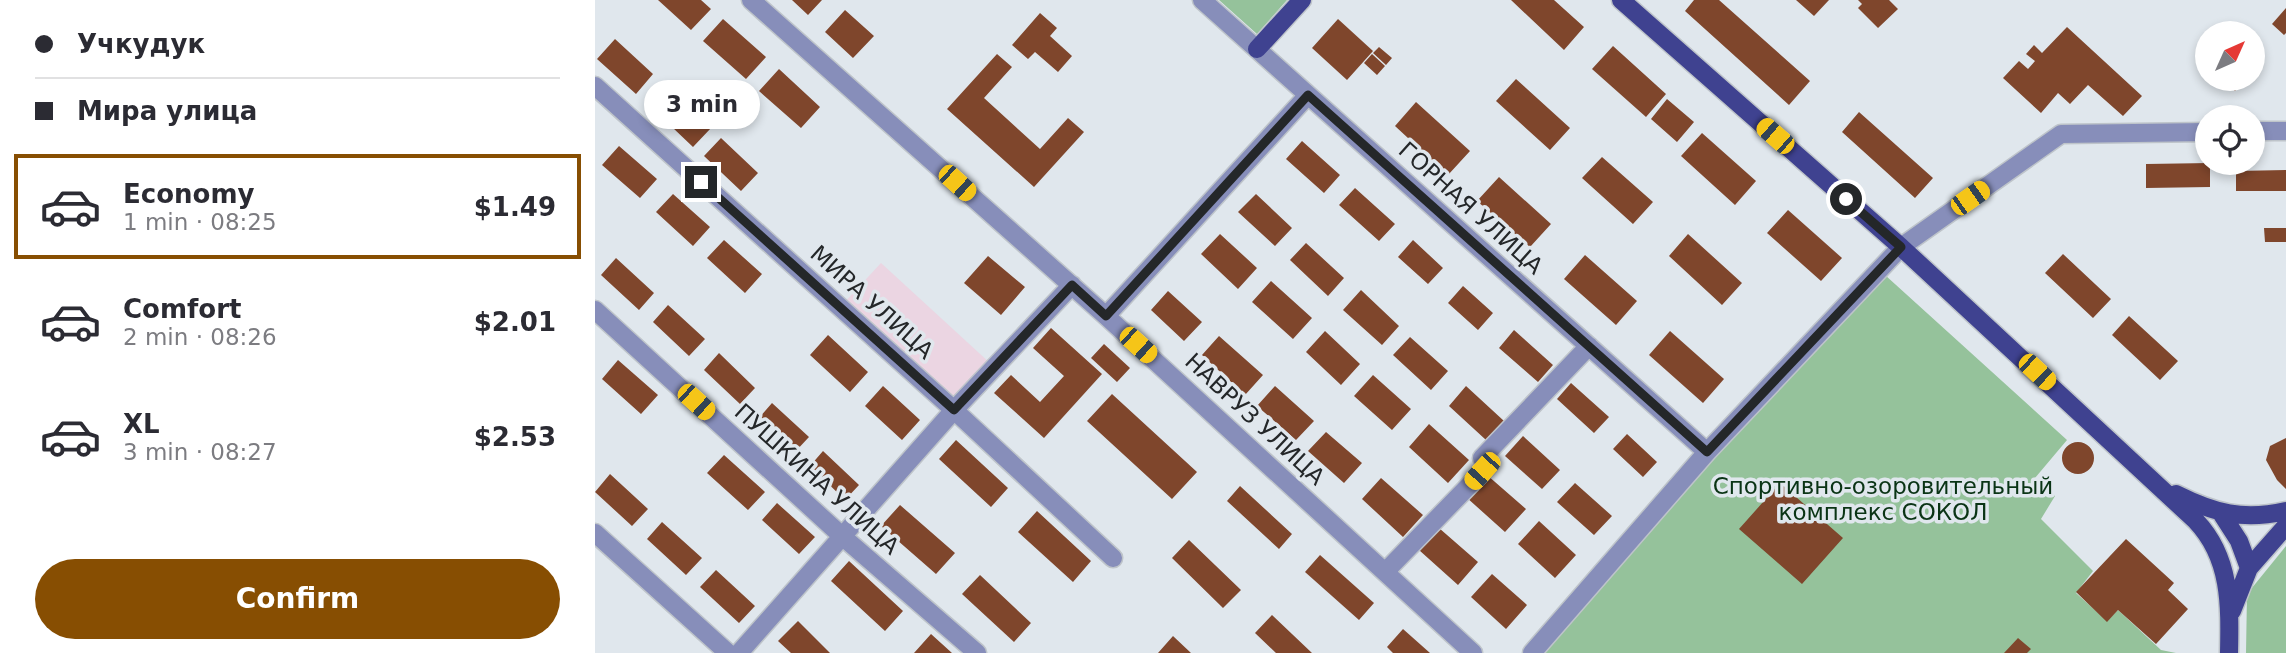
<!DOCTYPE html>
<html lang="en">
<head>
<meta charset="utf-8">
<style>
	:root { --surface:#fff; --page:#f7f7f7; --text:#2b2b33; --muted:#7c7c81; --line:#e1e1e2; --accent:#874e02 }
	body { margin:0; font-family:"DejaVu Sans",sans-serif; background:var(--page); color:var(--text); height:100vh; display:flex; flex-direction:column; font-size:26px; white-space:nowrap }
	* { box-sizing:border-box; margin:0 }
	p { font-size:23px; color:var(--muted) }
	.icon { flex:none; width:38px; height:38px; fill:none; stroke:currentColor; stroke-width:2; stroke-linecap:round; stroke-linejoin:round }
	.map { position:relative; flex:1; overflow:hidden }
	.sheet { display:flex; flex-direction:column; background:var(--surface); width:595px }
	.sheet>* { flex:none }
	.top-card { display:grid; align-content:center; height:154px; padding:0 35px; background:var(--surface) }
	.needle { width:46px; rotate:45deg }
	.fabs { position:absolute; left:1600px; top:21px; display:grid; gap:14px }
	.fabs a { display:grid; place-items:center; width:70px; height:70px; border-radius:50%; background:var(--surface); box-shadow:0 4px 10px #0003; font-size:35px }
	.end { position:absolute; width:32px; height:32px; margin:-16px; border:9px solid #242729; background:#fff; box-shadow:0 0 0 4px #fff }
	.from { border-radius:50% }
	.bubble { position:absolute; height:49px; border-radius:24px; background:var(--surface); box-shadow:0 4px 10px #0003; font-size:23px; font-weight:700; line-height:49px; text-align:center }
	.car { position:absolute; width:21px; height:42px; margin:-21px -10px; border-radius:9px; box-shadow:0 0 5px 2px #0007; background:linear-gradient(#f5c518 24%,#345 0 40%,#f5c518 0 76%,#345 0 86%,#f5c518 0) }
	.top-card b { display:flex; align-items:center; gap:24px; height:66px; font-size:26px }
	.top-card b+b { border-top:2px solid var(--line) }
	.top-card i { width:18px; height:18px; background:var(--text) }
	ul { padding:0; list-style:none }
	li { display:flex; align-items:center; gap:21px; height:105px; margin:0 14px 10px; padding:0 21px; border:4px solid transparent; border-radius:0px }
	li div { flex:1 }
	li b { display:block; font-size:26px }
	li em { font-style:normal; font-weight:700 }
	li.on { border-color:var(--accent) }
	li>.icon { width:63px; height:63px; stroke-width:1.5 }
	.cta { display:flex; gap:14px; margin-top:auto; padding:14px 35px }
	.cta a { flex:1; height:80px; border-radius:42px; background:var(--accent); color:#fff; font-size:28px; font-weight:700; line-height:80px; text-align:center }
	main { display:flex; flex:1; min-height:0 }
	.map>svg:first-child { display:block }
	.industrial { fill:#ebd5e2 }
	.green { fill:#95c29b }
	.building { fill:#7f462c }
	.lines { fill:none; stroke-linecap:round; stroke-linejoin:round }
	.minor-casing { stroke:#bec4ca; stroke-width:21 }
	.major-casing { stroke:#bec4ca; stroke-width:21 }
	.minor { stroke:#878eba; stroke-width:18 }
	.major { stroke:#3f4290; stroke-width:18 }
	.route { stroke:#242729; stroke-width:9 }
	.labels { text-anchor:middle; stroke-width:7; stroke-linejoin:round; paint-order:stroke }
	.street-label { font-size:23px; fill:#242729; stroke:#e0e7ed }
	.park-label { font-size:23px; fill:#0a3415; stroke:#e0e7ed }
</style>
</head>
<body>
<main>
<section class="sheet">
<div class="top-card">
<b><i class="from"></i>Учкудук</b>
<b><i></i>Мира улица</b>
</div>
<ul>
<li class="on"><svg class="icon" aria-label="car" viewBox="0 0 24 24"><path d="M5 17H2v-5l4-1 3-4h7l3 4 3 1v5h-3M9 17h6M6 11h13"/><circle cx="7" cy="17" r="2"/><circle cx="17" cy="17" r="2"/></svg><div><b>Economy</b><p>1 min · 08:25</p></div><em>$1.49</em></li>
<li><svg class="icon" aria-label="car" viewBox="0 0 24 24"><path d="M5 17H2v-5l4-1 3-4h7l3 4 3 1v5h-3M9 17h6M6 11h13"/><circle cx="7" cy="17" r="2"/><circle cx="17" cy="17" r="2"/></svg><div><b>Comfort</b><p>2 min · 08:26</p></div><em>$2.01</em></li>
<li><svg class="icon" aria-label="car" viewBox="0 0 24 24"><path d="M5 17H2v-5l4-1 3-4h7l3 4 3 1v5h-3M9 17h6M6 11h13"/><circle cx="7" cy="17" r="2"/><circle cx="17" cy="17" r="2"/></svg><div><b>XL</b><p>3 min · 08:27</p></div><em>$2.53</em></li>
</ul>
<div class="cta"><a>Confirm</a></div>
</section>
<div class="map">
<svg width="1691" height="653" viewBox="0 0 1691 653">
	<rect width="100%" height="100%" fill="#e0e7ed"/>
	<path class="industrial" d="M286,263L396,364L359,405L248,304Z"/>
	<path class="green" d="M624,0H692L662,34Z
		M1290,275L1472,440L1440,478L1460,496L1446,519L1498,571L1481,593L1512,621L1523,610L1566,650L1581,653H945L1149,421Z
		M1691,546V653H1651L1652,594Z"/>
	<path class="building" d="M63,0H106L116,9L96,30Z
		M197,0H227L213,15Z
		M916,0H959L989,27L969,50Z
		M1099,0H1124L1215,81L1194,105L1090,11Z
		M1201,0H1234L1219,16Z
		M1263,0H1294L1303,9L1283,28L1263,8L1267,4Z
		M1691,8V33L1689,35L1677,24Z
		M250,10L279,36L258,58L230,32Z
		M445,13L462,28L455,36L477,56L463,72L440,52L433,59L417,45Z
		M128,19L171,57L151,79L108,41Z
		M743,19L778,51L752,80L717,48Z
		M1472,27L1547,96L1528,116L1493,85L1475,104L1463,93L1446,113L1408,78L1424,61L1433,69L1440,61L1431,54L1439,45L1447,53Z
		M20,39L58,74L41,94L2,59Z
		M1018,46L1071,94L1051,117L997,69Z
		M784,47L797,58L791,65L778,53Z
		M402,54L417,67L389,98L445,149L473,118L489,132L439,187L352,109Z
		M777,54L790,66L782,75L769,63Z
		M184,69L225,107L206,128L164,91Z
		M921,79L975,128L955,150L901,101Z
		M1627,79H1651L1640,91Z
		M74,90L116,128L98,147L57,108Z
		M1072,99L1099,122L1082,142L1056,119Z
		M821,102L875,151L853,175L800,126Z
		M1264,112L1338,178L1320,198L1247,132Z
		M1107,133L1161,181L1140,205L1086,156Z
		M126,138L163,173L146,191L109,156Z
		M707,141L745,175L729,193L691,159Z
		M24,146L62,179L45,198L7,165Z
		M1007,157L1058,202L1038,224L987,178Z
		M1615,163V187L1551,188V164Z
		M1691,170V191H1641V171Z
		M904,177L956,224L935,247L882,201Z
		M760,188L800,224L784,241L744,205Z
		M78,194L115,227L98,246L61,212Z
		M661,194L697,228L680,246L643,212Z
		M1193,210L1247,258L1226,281L1172,233Z
		M1669,228H1691V242H1670Z
		M625,234L662,268L643,289L606,254Z
		M1093,234L1147,283L1127,305L1074,256Z
		M129,240L167,274L150,293L112,258Z
		M818,240L848,268L833,284L803,257Z
		M711,243L749,278L733,296L695,260Z
		M1468,254L1516,299L1498,318L1450,273Z
		M990,255L1042,301L1021,325L969,279Z
		M393,256L430,287L406,315L369,283Z
		M21,258L59,293L44,310L6,275Z
		M676,281L717,318L698,339L657,302Z
		M868,286L898,313L883,330L853,303Z
		M766,290L804,326L787,345L748,310Z
		M573,291L607,322L589,341L556,310Z
		M73,305L110,339L94,356L58,322Z
		M1534,316L1583,361L1565,380L1517,335Z
		M456,328L507,374L449,438L399,393L416,375L445,402L469,376L438,348Z
		M919,330L958,365L943,382L904,348Z
		M730,331L765,364L746,385L711,352Z
		M1075,331L1129,379L1108,403L1054,355Z
		M233,335L273,372L255,392L215,355Z
		M624,336L668,375L650,395L607,355Z
		M815,337L853,371L836,390L798,355Z
		M509,344L535,368L522,382L496,358Z
		M124,353L160,388L145,404L109,370Z
		M23,360L63,395L46,414L7,379Z
		M778,375L816,409L797,430L759,396Z
		M976,383L1014,417L999,433L962,399Z
		M288,386L325,420L307,440L270,406Z
		M680,386L719,421L701,440L662,406Z
		M871,386L909,421L891,440L854,406Z
		M517,394L602,472L577,499L492,421Z
		M177,403L214,437L199,453L163,419Z
		M834,424L874,460L853,483L814,447Z
		M731,432L767,463L749,483L713,451Z
		M1032,434L1062,462L1048,477L1018,449Z
		M928,436L965,470L947,489L910,456Z
		M1691,438V489L1682,480L1671,460L1675,446Z
		M361,440L413,488L396,507L344,459Z
		M1467 458a16 16 0 1 1 32 0a16 16 0 1 1-32 0Z
		M228,451L264,485L250,500L215,466Z
		M129,455L170,492L153,510L112,473Z
		M15,474L53,509L37,526L0,492Z
		M892,475L931,509L910,532L871,497Z
		M786,478L828,515L808,537L767,499Z
		M980,483L1017,516L999,535L962,502Z
		M1185,483L1248,538L1207,584L1144,529Z
		M645,486L697,534L684,549L632,501Z
		M182,503L220,537L204,554L167,520Z
		M305,505L360,553L341,574L286,526Z
		M442,511L496,561L478,582L423,532Z
		M944,521L981,555L960,578L923,544Z
		M67,522L107,558L91,575L52,539Z
		M844,528L883,562L863,585L824,550Z
		M1531,539L1579,583L1573,590L1593,609L1561,644L1523,610L1512,622L1481,592Z
		M594,540L646,590L628,608L577,558Z
		M725,555L779,603L764,620L710,572Z
		M254,561L308,611L290,631L236,581Z
		M121,570L160,606L144,623L105,587Z
		M897,574L932,605L911,629L876,597Z
		M385,575L436,623L419,642L367,594Z
		M677,615L717,653H681L660,633Z
		M203,621L235,653H196L183,641Z
		M808,629L835,653H798L792,647Z
		M336,634L357,653H319Z
		M578,636L596,653H563Z
		M1423,638L1436,649L1432,653H1409Z"/>
	<g class="lines">
		<defs>
			<path id="minor" d="M156,0L511,316L878,653
				M607,0L1112,452
				M0,86L359,410L518,558
				M1657,131H1691
				M0,310L248,537L382,653
				M511,316L713,95
				M887,458L994,346
				M0,533L133,653
				M790,572L894,465
				M144,653L359,410L477,285
				M937,653L1112,452L1306,247L1466,134L1612,132"/>
			<path id="major" d="M1026,0L1306,247L1601,521C1636,558 1635,605 1634,653
				M662,49L707,0
				M1581,494C1619,513 1648,521 1691,511
				M1626,513L1644,541L1654,568
				M1637,611L1654,568L1691,526"/>
		</defs>
		<use href="#minor" class="minor-casing"/>
		<use href="#major" class="major-casing"/>
		<use href="#minor" class="minor"/>
		<use href="#major" class="major"/>
	</g>
	<g class="lines">
		<path class="route" d="M106,182L359,410L477,285L511,316L713,95L1112,452L1306,247L1251,199"/>
	</g>
	<g class="labels">
		<g class="street-label">
			<text transform="translate(876 208) rotate(42)" y="8">ГОРНАЯ УЛИЦА</text>
			<text transform="translate(277 302) rotate(42)" y="8">МИРА УЛИЦА</text>
			<text transform="translate(660 419) rotate(43)" y="8">НАВРУЗ УЛИЦА</text>
			<text transform="translate(222 479) rotate(42)" y="8">ПУШКИНА УЛИЦА</text>
		</g>
		<g class="park-label">
			<text x="1288" y="494">Спортивно-озоровительный<tspan x="1288" dy="26">комплекс СОКОЛ</tspan></text>
		</g>
	</g>
</svg>
<div class="fabs">
<a><svg class="needle" viewBox="-14 -14 28 28"><path d="M0-13l5 13h-10z" fill="#e53935"/><path d="M0 13l5-13h-10z" fill="#7c7c81"/></svg></a>
<a><svg class="icon" aria-label="locate" viewBox="0 0 24 24"><circle cx="12" cy="12" r="6"/><path d="M12 2v4M12 18v4M2 12h4M18 12h4"/></svg></a>
</div>
<i class="end from" style="left:1251px;top:199px"></i>
<i class="end" style="left:106px;top:182px"></i>
<div class="bubble" style="left:49px;top:80px;width:116px">3 min</div>
<i class="car" style="left:1180px;top:136px;rotate:311deg"></i>
<i class="car" style="left:362px;top:183px;rotate:132deg"></i>
<i class="car" style="left:1375px;top:198px;rotate:55deg"></i>
<i class="car" style="left:543px;top:345px;rotate:132deg"></i>
<i class="car" style="left:1442px;top:372px;rotate:133deg"></i>
<i class="car" style="left:101px;top:402px;rotate:132deg"></i>
<i class="car" style="left:887px;top:471px;rotate:222deg"></i>
</div>
</main>
</body>
</html>
